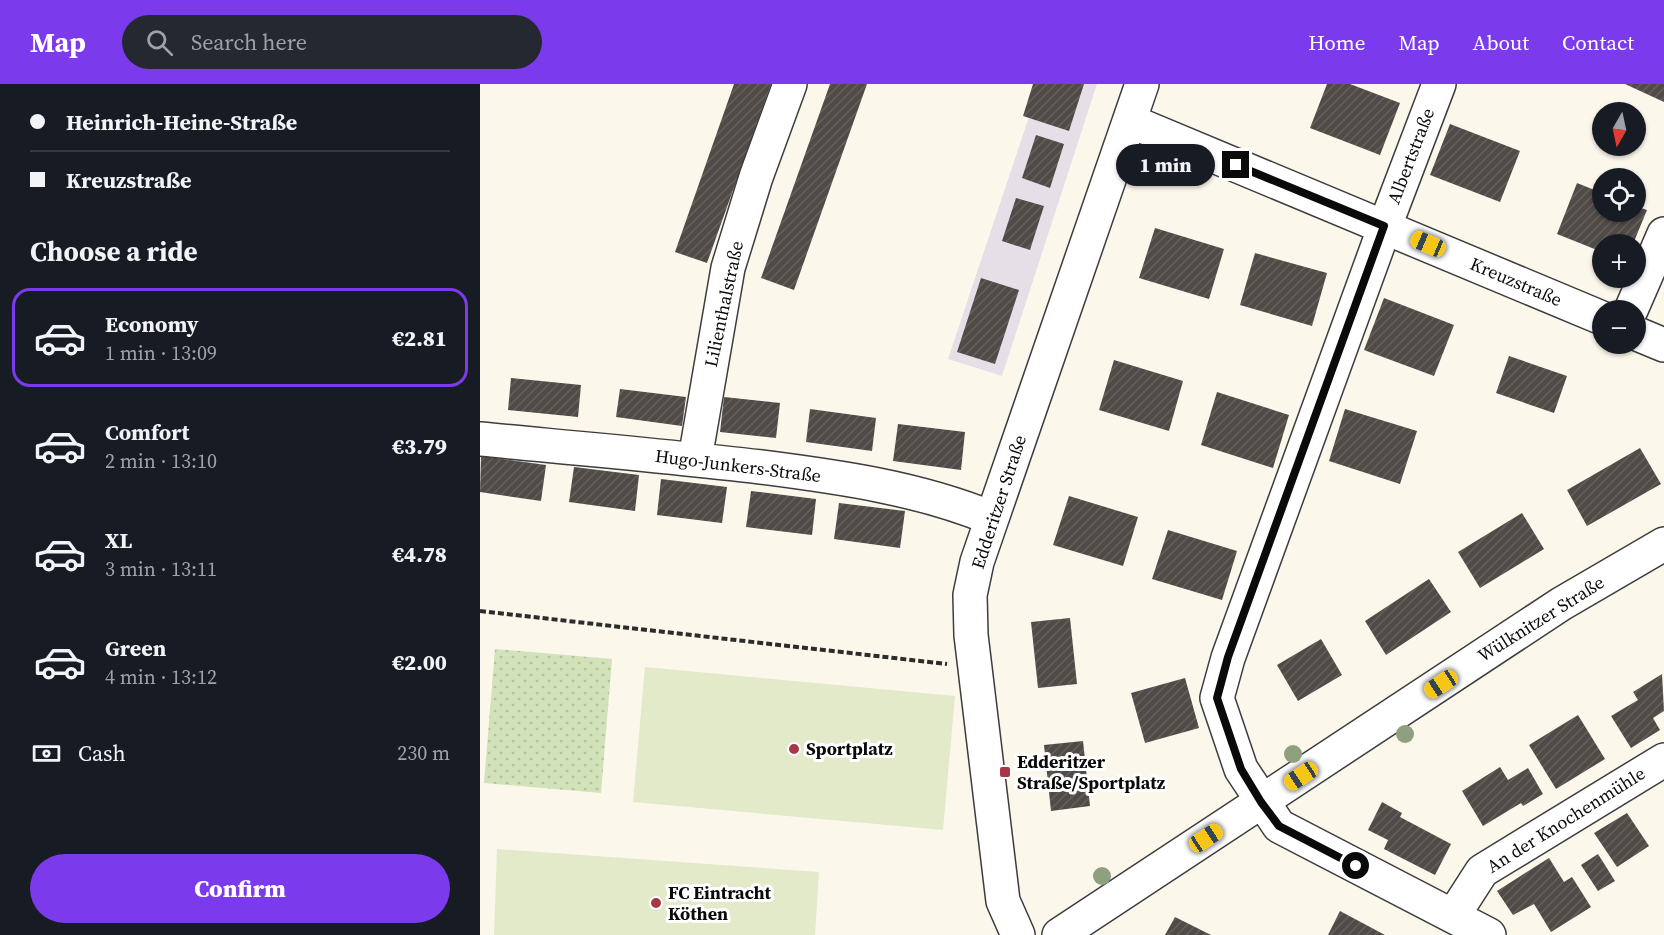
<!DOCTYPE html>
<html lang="en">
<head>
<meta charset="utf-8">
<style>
	:root { --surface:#171b24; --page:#242831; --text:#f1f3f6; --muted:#9ea1a6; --line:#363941; --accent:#7c3aed }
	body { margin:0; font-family:"Source Serif 4",serif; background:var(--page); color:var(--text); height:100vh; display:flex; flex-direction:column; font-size:22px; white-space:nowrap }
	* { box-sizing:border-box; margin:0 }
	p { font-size:20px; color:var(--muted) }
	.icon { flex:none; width:33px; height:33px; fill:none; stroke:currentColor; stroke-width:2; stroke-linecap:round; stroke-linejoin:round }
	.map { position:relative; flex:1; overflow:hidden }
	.side { display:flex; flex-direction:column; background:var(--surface); width:480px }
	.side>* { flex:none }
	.guide { display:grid; align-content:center; height:132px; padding:0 30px; background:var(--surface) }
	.needle { width:39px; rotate:189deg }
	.fabs { position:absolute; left:1112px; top:18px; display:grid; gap:12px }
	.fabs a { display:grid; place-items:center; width:54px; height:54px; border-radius:50%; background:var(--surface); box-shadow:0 2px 4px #0004; font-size:30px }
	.end { position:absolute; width:27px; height:27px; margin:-14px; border:8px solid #0a0a0a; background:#fff; box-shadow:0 0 0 3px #fff }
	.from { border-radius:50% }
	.bubble { position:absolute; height:42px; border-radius:21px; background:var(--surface); box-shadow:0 2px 4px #0004; font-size:20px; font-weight:800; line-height:42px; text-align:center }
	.car { position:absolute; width:18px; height:36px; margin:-18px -9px; border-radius:8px; box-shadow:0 0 4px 2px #0007; background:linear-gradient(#f5c518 24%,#345 0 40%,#f5c518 0 76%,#345 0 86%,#f5c518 0) }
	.guide b { display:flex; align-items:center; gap:21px; height:57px; font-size:22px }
	.guide b+b { border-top:2px solid var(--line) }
	.guide i { width:15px; height:15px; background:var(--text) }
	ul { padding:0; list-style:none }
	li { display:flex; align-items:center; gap:18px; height:99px; margin:0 12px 9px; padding:0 18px; border:3px solid transparent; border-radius:18px }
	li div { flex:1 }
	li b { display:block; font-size:22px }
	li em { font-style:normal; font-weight:800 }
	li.current { border-color:var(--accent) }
	li>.icon { width:54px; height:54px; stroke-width:1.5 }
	h2 { padding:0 30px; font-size:27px; line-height:72px }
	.pay { display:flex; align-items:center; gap:15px; height:66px; padding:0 30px; font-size:22px }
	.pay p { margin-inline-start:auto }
	.primary-button { display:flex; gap:12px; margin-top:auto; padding:12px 30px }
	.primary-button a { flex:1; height:69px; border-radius:36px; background:var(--accent); color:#fff; font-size:24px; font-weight:800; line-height:69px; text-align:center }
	header { display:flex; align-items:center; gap:36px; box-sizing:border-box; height:84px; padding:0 30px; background:var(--accent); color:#fff }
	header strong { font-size:28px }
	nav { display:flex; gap:33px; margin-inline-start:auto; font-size:21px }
	.search { width:420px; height:54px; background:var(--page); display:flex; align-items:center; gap:15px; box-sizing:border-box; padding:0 21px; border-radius:33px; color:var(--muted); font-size:22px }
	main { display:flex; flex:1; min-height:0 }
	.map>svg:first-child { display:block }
	.industrial { fill:#e7dfe8 }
	.grass { fill:url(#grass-dots) }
	.pitch { fill:#e2eaca }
	.building { fill:url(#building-hatch) }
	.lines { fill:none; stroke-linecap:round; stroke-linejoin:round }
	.minor-casing { stroke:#3d3d3d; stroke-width:36 }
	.path { stroke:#2c2c2c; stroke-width:4; stroke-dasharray:6 3; stroke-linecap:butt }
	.minor { stroke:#fff; stroke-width:33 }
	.tree { fill:#8ea07e }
	.route { stroke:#0a0a0a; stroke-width:8 }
	.poi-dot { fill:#a73647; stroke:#fff; stroke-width:2 }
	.labels { text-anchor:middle; stroke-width:6; stroke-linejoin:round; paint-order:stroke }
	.street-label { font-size:18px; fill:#0a0a0a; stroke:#fff }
	.poi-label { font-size:18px; font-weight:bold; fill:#0a0a0a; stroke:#fff; text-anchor:start }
</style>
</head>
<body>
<header>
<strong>Map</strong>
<div class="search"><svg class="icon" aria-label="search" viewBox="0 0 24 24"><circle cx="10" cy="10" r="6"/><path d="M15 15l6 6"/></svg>Search here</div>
<nav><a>Home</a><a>Map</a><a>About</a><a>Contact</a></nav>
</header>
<main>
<section class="side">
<div class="guide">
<b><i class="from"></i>Heinrich-Heine-Straße</b>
<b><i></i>Kreuzstraße</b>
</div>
<h2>Choose a ride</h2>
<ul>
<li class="current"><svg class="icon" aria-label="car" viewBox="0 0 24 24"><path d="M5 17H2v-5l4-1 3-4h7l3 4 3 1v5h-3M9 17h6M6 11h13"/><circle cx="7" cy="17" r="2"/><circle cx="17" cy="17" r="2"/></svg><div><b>Economy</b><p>1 min · 13:09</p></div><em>€2.81</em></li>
<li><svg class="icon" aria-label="car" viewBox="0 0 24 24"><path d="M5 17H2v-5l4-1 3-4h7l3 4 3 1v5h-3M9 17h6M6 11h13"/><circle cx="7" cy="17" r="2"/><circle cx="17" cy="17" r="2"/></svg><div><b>Comfort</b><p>2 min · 13:10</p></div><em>€3.79</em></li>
<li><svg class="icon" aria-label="car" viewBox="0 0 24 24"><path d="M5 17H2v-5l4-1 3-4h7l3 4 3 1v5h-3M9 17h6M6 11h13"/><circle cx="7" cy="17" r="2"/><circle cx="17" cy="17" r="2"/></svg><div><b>XL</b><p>3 min · 13:11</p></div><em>€4.78</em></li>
<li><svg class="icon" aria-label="car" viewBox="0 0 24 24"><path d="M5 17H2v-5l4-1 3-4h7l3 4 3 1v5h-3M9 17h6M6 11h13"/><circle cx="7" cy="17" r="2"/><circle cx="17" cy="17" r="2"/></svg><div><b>Green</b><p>4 min · 13:12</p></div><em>€2.00</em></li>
</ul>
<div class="pay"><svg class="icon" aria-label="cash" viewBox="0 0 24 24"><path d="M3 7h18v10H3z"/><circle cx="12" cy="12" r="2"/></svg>Cash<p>230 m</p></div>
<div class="primary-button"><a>Confirm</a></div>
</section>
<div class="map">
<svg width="1184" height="851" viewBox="0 0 1184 851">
	<defs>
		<pattern id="grass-dots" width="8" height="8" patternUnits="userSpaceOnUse" patternTransform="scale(1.5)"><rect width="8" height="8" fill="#d2e2b9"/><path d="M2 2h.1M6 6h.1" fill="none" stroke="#b3c19e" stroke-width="1.8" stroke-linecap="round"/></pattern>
		<pattern id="building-hatch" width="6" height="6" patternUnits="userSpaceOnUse" patternTransform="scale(1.5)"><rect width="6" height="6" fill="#514b48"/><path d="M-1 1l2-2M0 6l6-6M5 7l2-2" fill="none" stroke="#65605e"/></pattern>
	</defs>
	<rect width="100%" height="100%" fill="#fcf7eb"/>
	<path class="industrial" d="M560,0H617L522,292L468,275Z"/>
	<path class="grass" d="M15,565L132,575L121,709L4,699Z"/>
	<path class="pitch" d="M165,583L475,612L463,746L153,718Z
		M17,765L339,788L335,851H14Z"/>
	<path class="building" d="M254,0H291L227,179L195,168Z
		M350,0H387L314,206L281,194Z
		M553,0H604L589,47L543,32Z
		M847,0H870L920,19L900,71L830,44Z
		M1145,0H1184V18Z
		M970,40L1040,67L1020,118L950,91Z
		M556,51L584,60L570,104L542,94Z
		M1097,99L1122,109V128H1155V122L1167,126L1153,160H1122V168L1077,150Z
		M536,114L564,122L550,166L522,157Z
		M675,144L744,165L729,215L659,194Z
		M775,169L847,189L832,242L760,221Z
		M501,194L539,206L515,280L477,268Z
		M904,214L974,241L954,292L884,266Z
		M1029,272L1087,292L1074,329L1016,309Z
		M634,276L703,297L689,347L619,326Z
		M31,294L101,301L98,333L28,326Z
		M140,305L206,313L202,342L136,333Z
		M737,308L809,331L793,384L721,361Z
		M244,313L300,319L296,354L240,348Z
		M330,325L396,334L392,367L326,358Z
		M865,325L937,347L920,400L849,377Z
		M418,340L485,348L481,386L413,377Z
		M1160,364L1181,400L1107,442L1087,406Z
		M1,372L66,381L61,417L0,408Z
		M94,383L159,391L155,427L89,418Z
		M181,395L247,403L242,439L177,431Z
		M271,407L336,415L332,451L266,443Z
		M589,412L658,433L643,482L573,461Z
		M359,419L425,427L420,464L354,455Z
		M1042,429L1064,465L1000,504L978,468Z
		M688,446L757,467L742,516L672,495Z
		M949,495L971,528L906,571L885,537Z
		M590,534L597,600L558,604L551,538Z
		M841,555L862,591L818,617L797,581Z
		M1182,590L1184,627L1173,634L1180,646L1151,664L1131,632L1158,616L1153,608Z
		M705,594L719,644L665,659L651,609Z
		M1098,631L1125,675L1076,705L1049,661Z
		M603,657L610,722L571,727L564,661Z
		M1020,683L1028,696L1048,684L1063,710L1043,722L1041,719L1003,742L982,707Z
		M902,718L922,729L920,733L971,760L955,791L904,765L908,756L888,746Z
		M1147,729L1169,762L1137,783L1114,749Z
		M1118,770L1135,797L1118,807L1101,781Z
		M1069,774L1084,798L1092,793L1111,823L1071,848L1054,820L1033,831L1017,807Z
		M860,827L905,851H848Z
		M695,833L731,851H685Z"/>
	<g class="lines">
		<defs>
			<path id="minor" d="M959,0L905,142L748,574L737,614L761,685L799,742L1009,851
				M650,37L1122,234
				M1151,226L1184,150
				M1155,249L1184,261
				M0,355C94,364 187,372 281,383C359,393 438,404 511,434
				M215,375L248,184L276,93L310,0
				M973,832L1002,787L1184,676
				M538,851L523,817L491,551L490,511L497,478L662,0
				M579,851L1081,520L1184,460"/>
		</defs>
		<use href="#minor" class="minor-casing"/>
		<path class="path" d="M0,527L467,580"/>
		<use href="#minor" class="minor"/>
	</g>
	<g class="tree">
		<circle cx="925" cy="650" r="9"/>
		<circle cx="813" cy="670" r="9"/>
		<circle cx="622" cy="792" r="9"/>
	</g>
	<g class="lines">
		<path class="route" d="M756,81L904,142L748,573L737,614L761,685L781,718L799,742L876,782"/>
	</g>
	<g class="poi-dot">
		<circle cx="314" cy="665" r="6"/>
		<rect x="519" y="682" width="12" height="12" rx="3"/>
		<circle cx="176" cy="819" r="6"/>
	</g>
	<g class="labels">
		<g class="street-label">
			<text transform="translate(931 72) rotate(-69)" y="6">Albertstraße</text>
			<text transform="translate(1036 198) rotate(23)" y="6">Kreuzstraße</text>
			<text transform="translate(244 220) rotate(-78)" y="6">Lilienthalstraße</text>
			<text transform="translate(258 382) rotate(7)" y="6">Hugo-Junkers-Straße</text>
			<text transform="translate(519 418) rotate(-72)" y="6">Edderitzer Straße</text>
			<text transform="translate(1061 535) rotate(-32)" y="6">Wülknitzer Straße</text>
			<text transform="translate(1086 736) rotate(-32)" y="6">An der Knochenmühle</text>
		</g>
		<g class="poi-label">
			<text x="326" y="671">Sportplatz</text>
			<text x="537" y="684">Edderitzer<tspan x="537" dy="21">Straße/Sportplatz</tspan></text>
			<text x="188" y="815">FC Eintracht<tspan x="188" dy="21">Köthen</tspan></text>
		</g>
	</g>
</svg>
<div class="fabs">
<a><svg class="needle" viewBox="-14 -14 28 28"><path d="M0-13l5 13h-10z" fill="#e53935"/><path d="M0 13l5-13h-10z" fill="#9ea1a6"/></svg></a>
<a><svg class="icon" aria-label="locate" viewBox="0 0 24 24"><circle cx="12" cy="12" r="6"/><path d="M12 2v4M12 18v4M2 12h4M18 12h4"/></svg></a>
<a>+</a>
<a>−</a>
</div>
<i class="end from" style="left:876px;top:782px"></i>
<i class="end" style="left:756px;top:81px"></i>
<div class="bubble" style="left:636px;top:60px;width:99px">1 min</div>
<i class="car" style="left:948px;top:160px;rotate:293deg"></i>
<i class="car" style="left:961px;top:600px;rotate:237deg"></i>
<i class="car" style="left:821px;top:692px;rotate:237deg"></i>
<i class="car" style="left:726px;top:754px;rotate:57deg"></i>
</div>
</main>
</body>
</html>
